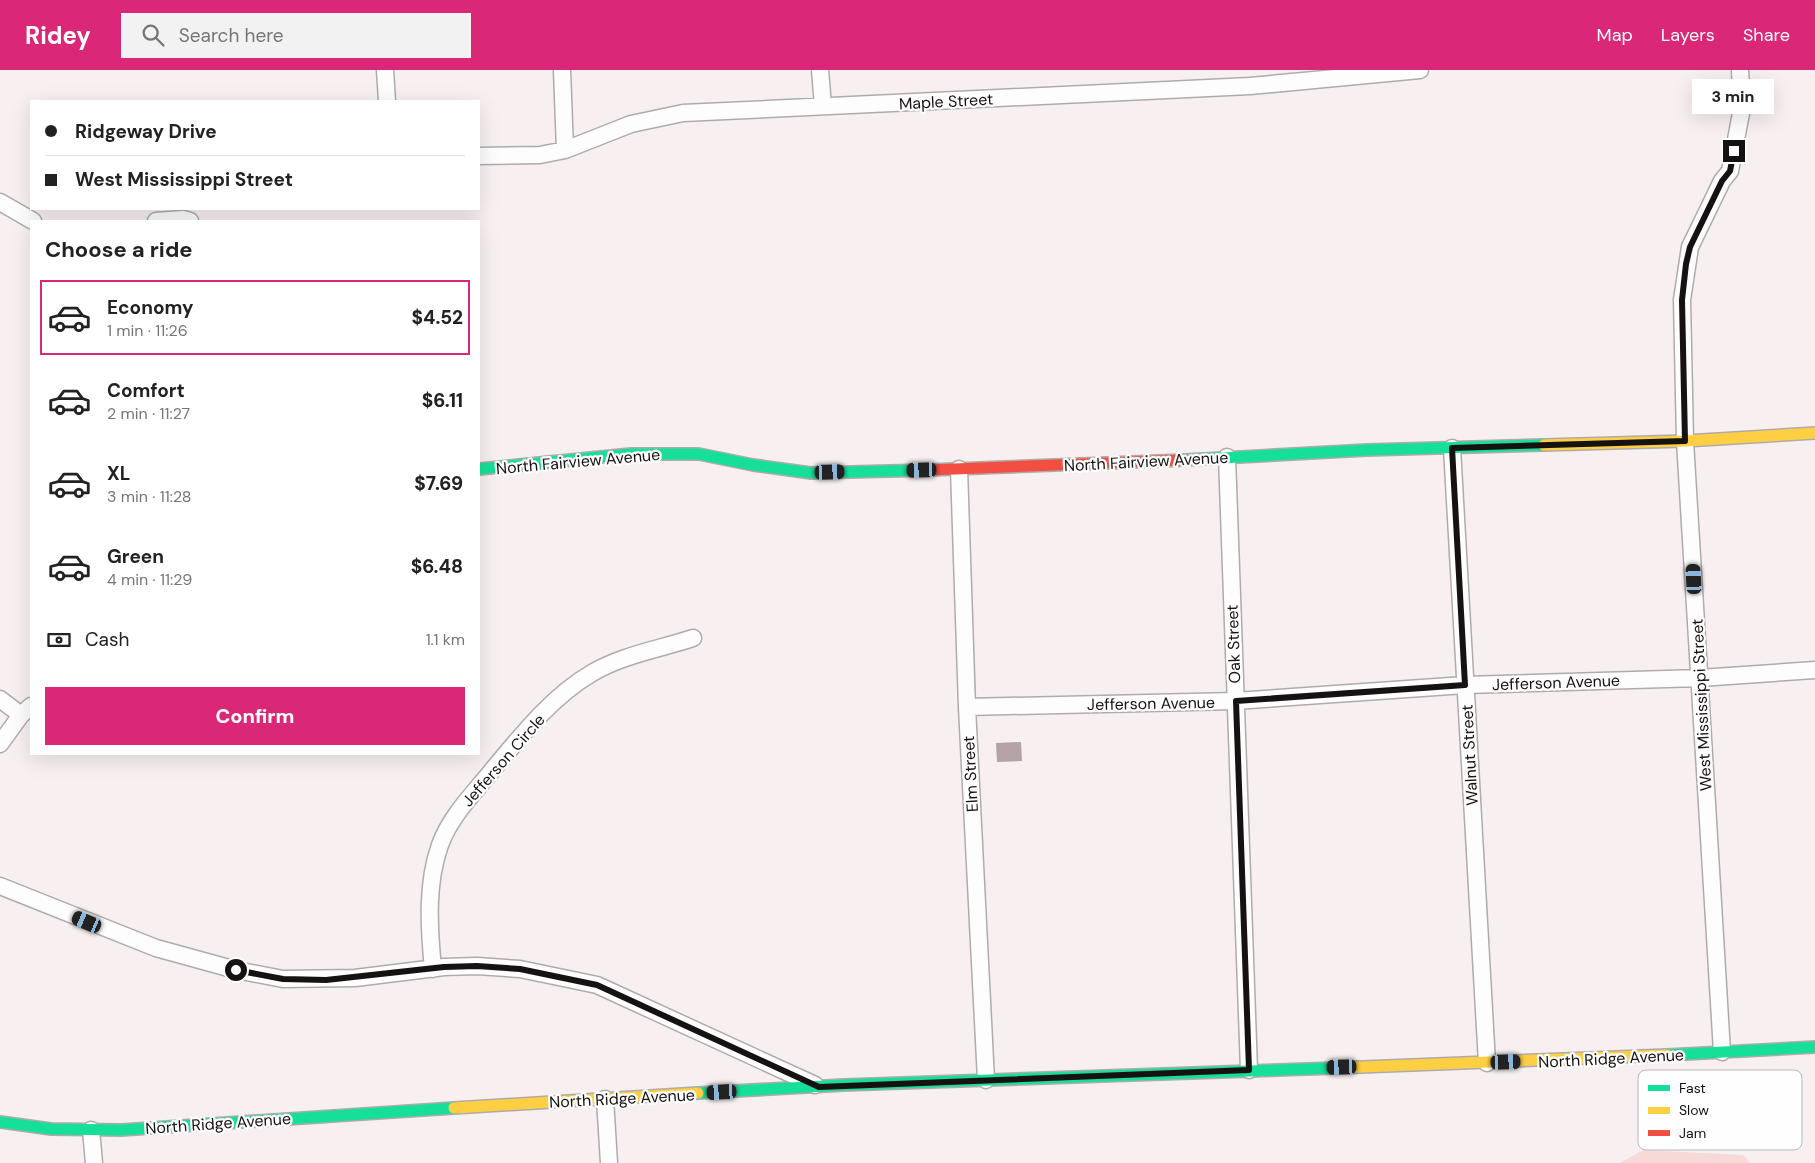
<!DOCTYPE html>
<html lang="en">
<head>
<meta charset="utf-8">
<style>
	:root { --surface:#fff; --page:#f2f2f2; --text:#222; --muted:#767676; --line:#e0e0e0; --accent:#db2777 }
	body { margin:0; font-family:"DM Sans",sans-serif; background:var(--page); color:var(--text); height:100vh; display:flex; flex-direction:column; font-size:19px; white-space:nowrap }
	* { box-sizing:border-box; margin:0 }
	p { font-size:16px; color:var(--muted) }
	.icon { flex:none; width:28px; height:28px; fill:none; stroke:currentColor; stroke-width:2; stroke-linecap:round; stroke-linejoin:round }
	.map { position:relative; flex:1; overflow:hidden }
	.sheet { position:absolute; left:30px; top:150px; width:450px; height:535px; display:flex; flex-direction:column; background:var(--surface); border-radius:0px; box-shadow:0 5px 20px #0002 }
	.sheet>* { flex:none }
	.guide { position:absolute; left:30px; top:30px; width:450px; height:110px; border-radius:0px; box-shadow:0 5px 20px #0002; display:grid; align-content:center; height:110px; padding:0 15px; background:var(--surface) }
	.end { position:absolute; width:22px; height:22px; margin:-11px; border:6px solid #161211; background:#fff; box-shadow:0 0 0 2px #fff }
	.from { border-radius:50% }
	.bubble { position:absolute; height:35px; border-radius:0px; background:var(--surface); box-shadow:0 5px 20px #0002; font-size:16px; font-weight:800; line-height:35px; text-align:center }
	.car { position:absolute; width:15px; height:30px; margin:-15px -8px; border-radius:6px; box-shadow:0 0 4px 1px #0007; background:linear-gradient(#222 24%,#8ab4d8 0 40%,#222 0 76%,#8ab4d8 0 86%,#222 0) }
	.guide b { display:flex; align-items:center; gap:18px; height:48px; font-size:19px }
	.guide b+b { border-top:1px solid var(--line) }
	.guide i { width:12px; height:12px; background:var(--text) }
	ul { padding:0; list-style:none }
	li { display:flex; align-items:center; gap:15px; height:75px; margin:0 10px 8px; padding:0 5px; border:2px solid transparent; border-radius:0px }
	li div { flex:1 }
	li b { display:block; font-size:19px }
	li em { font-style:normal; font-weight:800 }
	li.on { border-color:var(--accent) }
	li>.icon { width:45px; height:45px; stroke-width:1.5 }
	h2 { padding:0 15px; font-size:22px; line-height:60px }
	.pay { display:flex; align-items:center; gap:12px; height:55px; padding:0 15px; font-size:19px }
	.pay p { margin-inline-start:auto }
	.primary-button { display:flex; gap:10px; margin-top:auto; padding:10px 15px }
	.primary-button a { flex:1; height:58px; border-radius:0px; background:var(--accent); color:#fff; font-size:20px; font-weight:800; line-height:58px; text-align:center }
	header { display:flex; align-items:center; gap:30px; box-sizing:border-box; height:70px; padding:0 25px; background:var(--accent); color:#fff }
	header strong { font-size:24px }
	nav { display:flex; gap:28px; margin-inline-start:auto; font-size:18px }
	.search { width:350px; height:45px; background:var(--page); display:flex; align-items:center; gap:12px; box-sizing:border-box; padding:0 18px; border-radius:0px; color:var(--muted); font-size:19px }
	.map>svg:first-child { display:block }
	.green { fill:#f7d9d8 }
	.building { fill:#b5a2a2 }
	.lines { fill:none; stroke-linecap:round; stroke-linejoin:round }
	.street-casing { stroke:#b0abab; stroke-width:19 }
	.fast-casing { stroke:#b0abab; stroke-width:14 }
	.slow-casing { stroke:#b0abab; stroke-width:14 }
	.jam-casing { stroke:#b0abab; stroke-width:14 }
	.street { stroke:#fefdfd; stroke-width:16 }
	.fast { stroke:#16e098; stroke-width:11 }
	.slow { stroke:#ffcf43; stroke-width:11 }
	.jam { stroke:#f24e42; stroke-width:11 }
	.route { stroke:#161211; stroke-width:6 }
	.labels { text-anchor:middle; stroke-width:4.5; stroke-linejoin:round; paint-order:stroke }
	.street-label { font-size:16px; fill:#161211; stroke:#fefefe }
	.key { fill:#fefefe; stroke:#b8b7b7; stroke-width:1 }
	.key-label { font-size:14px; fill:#161211 }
</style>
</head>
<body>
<header>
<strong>Ridey</strong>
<div class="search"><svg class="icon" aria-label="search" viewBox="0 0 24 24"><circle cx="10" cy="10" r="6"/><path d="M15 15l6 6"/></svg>Search here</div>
<nav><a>Map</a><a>Layers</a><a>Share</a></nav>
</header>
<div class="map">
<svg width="1815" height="1093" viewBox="0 0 1815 1093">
	<rect width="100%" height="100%" fill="#f8f0f0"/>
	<path class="green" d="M1644,1080L1743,1085L1750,1093H1619Z"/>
	<path class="building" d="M1021,672L1022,691L997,692L996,673Z"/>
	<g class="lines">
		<defs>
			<path id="street" d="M385,0L387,31
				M562,0L565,80
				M820,0L823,36
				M479,86L540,85L565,80L631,54L683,43L1250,16L1420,0
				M0,132L33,151
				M156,151L183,149L190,151
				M1452,378L1487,993
				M1227,387L1249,1000
				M959,399L967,637L986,1010
				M0,629L21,645
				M967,637L1235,631L1465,615L1700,608L1815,600
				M0,674L21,645L31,636
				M0,816L156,878L236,900L283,909L355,908L444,897L477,896L520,899L597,915L815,1015
				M433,899C429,858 426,814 440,775C450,747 472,725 490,703C520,667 551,627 592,603C622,585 660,579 693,568
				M1722,982L1685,371L1682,230L1690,177L1722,111L1730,101L1742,38L1740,0
				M605,1029L609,1093
				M91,1060L94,1093"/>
			<path id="fast" d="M1185,390L1367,380L1544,375
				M479,399L631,384H699L753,395L811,403L929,400
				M1667,985L1815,977
				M698,1023L844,1015L1336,998
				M0,1052L51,1059L121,1060L454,1038"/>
			<path id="slow" d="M1544,375L1685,371L1815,363
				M1336,998L1667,985
				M454,1038L698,1023"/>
			<path id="jam" d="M929,400L1185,390"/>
		</defs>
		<use href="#street" class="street-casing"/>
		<use href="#fast" class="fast-casing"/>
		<use href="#slow" class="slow-casing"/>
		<use href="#jam" class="jam-casing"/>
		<use href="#street" class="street"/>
		<use href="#fast" class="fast"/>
		<use href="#slow" class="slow"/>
		<use href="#jam" class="jam"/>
	</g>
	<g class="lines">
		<path class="route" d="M236,900L283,909L326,910L444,897L477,896L520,899L597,915L819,1017L1249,1000L1236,631L1465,615L1452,378L1685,371L1682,230L1686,194L1690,177L1722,111L1730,101L1734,81"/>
	</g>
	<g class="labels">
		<g class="street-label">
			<text transform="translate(946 31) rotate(-3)" y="6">Maple Street</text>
			<text transform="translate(578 391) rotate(-5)" y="6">North Fairview Avenue</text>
			<text transform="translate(1146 391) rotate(-3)" y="6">North Fairview Avenue</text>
			<text transform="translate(1233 574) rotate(-92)" y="6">Oak Street</text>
			<text transform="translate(1556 612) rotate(-2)" y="6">Jefferson Avenue</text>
			<text transform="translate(1151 633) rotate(-1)" y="6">Jefferson Avenue</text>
			<text transform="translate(1701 635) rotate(-93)" y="6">West Mississippi Street</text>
			<text transform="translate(1469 685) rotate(-93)" y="6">Walnut Street</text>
			<text transform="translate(503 690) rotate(-49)" y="6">Jefferson Circle</text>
			<text transform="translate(970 704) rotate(-93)" y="6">Elm Street</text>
			<text transform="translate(1611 988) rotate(-3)" y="6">North Ridge Avenue</text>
			<text transform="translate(622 1028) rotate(-3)" y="6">North Ridge Avenue</text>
			<text transform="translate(218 1053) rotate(-4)" y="6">North Ridge Avenue</text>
		</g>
	</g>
	<rect x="1638" y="1000" width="164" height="80" rx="8" class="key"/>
	<rect x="1648" y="1015" width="22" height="6" fill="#16e098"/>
	<rect x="1648" y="1037" width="22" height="7" fill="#ffcf43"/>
	<rect x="1648" y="1060" width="22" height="6" fill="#f24e42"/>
	<g class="key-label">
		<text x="1679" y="1023">Fast</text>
		<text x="1679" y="1045">Slow</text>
		<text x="1679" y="1068">Jam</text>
	</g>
</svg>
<i class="end from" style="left:236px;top:900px"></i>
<i class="end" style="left:1734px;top:81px"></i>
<div class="bubble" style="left:1692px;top:9px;width:82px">3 min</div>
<i class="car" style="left:922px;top:400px;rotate:268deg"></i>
<i class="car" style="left:830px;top:402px;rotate:88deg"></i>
<i class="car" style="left:1694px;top:509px;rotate:357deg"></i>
<i class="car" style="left:87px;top:852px;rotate:293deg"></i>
<i class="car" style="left:1506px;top:992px;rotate:88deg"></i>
<i class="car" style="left:1342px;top:997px;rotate:268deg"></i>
<i class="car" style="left:722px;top:1022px;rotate:267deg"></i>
<div class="guide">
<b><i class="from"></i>Ridgeway Drive</b>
<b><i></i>West Mississippi Street</b>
</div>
<section class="sheet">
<h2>Choose a ride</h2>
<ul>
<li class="on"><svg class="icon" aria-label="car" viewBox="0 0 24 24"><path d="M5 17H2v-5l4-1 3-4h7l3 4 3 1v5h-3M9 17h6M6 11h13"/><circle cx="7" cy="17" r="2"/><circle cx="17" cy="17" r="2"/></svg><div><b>Economy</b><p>1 min · 11:26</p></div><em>$4.52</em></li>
<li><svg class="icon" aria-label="car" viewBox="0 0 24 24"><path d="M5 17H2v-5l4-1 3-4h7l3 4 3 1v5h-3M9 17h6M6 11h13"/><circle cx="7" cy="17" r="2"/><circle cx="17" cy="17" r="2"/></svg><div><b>Comfort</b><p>2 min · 11:27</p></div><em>$6.11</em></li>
<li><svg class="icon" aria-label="car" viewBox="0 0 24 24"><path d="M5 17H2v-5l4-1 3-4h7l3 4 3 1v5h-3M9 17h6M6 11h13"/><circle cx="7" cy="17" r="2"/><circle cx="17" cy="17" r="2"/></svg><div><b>XL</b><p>3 min · 11:28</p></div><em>$7.69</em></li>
<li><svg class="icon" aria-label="car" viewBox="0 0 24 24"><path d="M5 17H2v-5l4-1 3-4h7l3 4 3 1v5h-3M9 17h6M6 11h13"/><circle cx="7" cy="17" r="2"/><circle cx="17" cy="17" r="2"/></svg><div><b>Green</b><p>4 min · 11:29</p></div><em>$6.48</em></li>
</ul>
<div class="pay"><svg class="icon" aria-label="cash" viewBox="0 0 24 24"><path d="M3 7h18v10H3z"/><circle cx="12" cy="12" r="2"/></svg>Cash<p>1.1 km</p></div>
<div class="primary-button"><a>Confirm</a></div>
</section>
</div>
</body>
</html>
